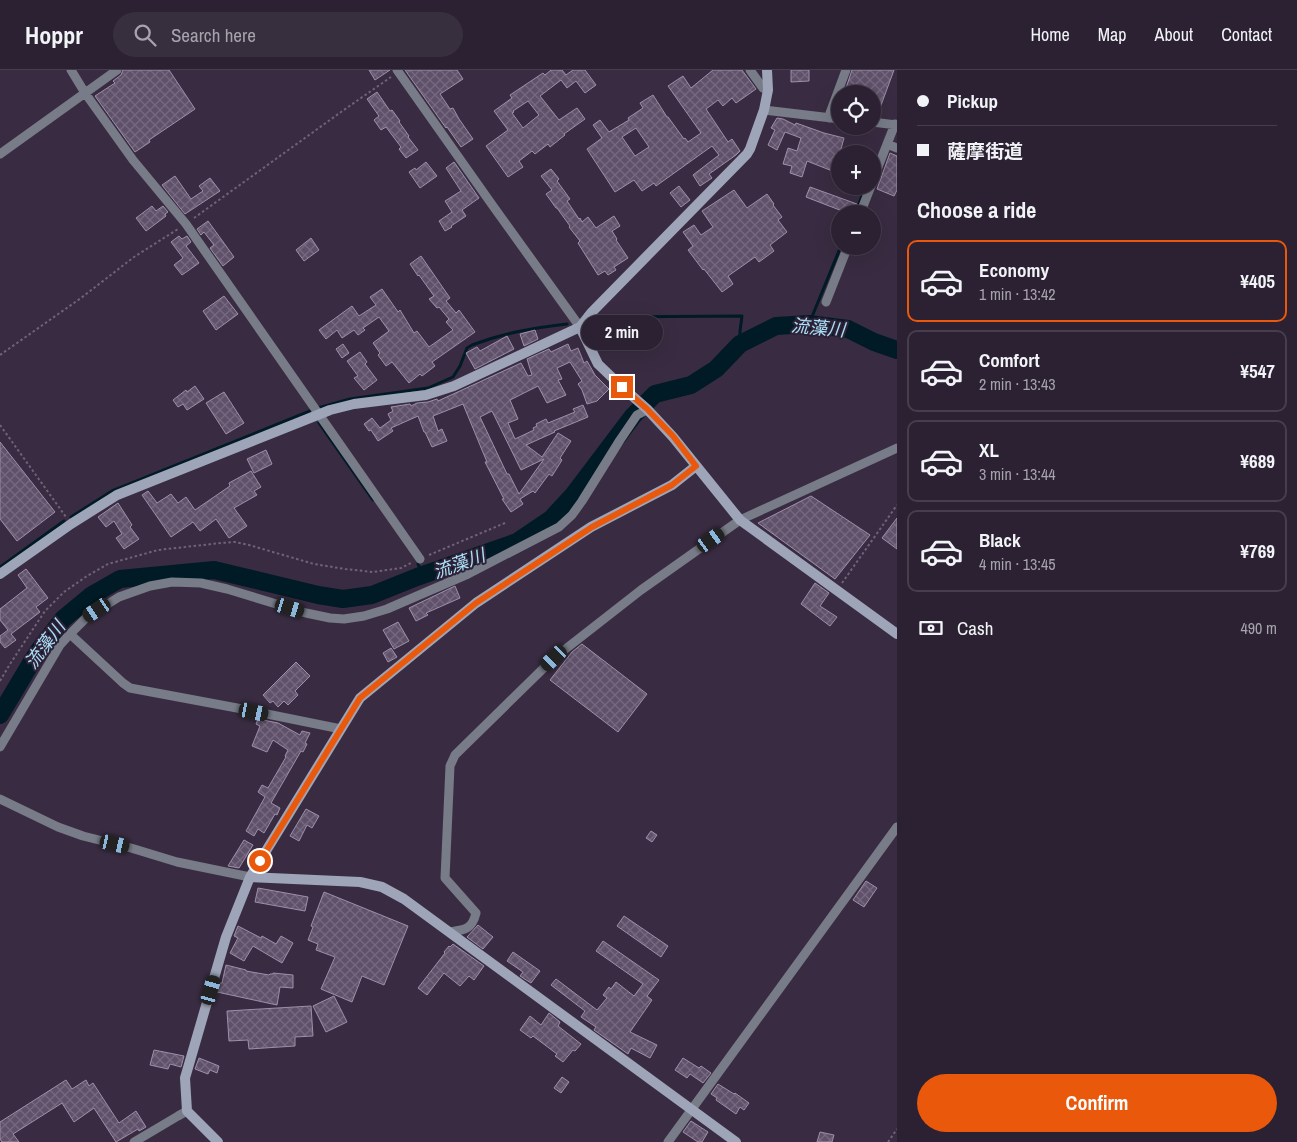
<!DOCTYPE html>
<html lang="en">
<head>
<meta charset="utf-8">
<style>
	:root { --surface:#2b2132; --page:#372e3e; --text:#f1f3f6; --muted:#a6a3ac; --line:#473e4d; --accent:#ea580c }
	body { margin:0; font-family:"Archivo Narrow","Noto Sans JP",sans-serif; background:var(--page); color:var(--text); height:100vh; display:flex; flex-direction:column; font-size:19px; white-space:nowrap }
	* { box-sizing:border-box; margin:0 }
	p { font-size:16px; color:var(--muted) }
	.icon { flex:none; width:28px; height:28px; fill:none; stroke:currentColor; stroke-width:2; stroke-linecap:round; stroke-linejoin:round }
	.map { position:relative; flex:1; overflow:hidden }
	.sheet { display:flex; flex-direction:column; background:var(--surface); width:400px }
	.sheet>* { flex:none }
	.guide { display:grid; align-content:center; height:110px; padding:0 20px; background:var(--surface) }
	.controls { position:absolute; left:831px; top:15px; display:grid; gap:10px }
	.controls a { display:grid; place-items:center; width:50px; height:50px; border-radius:50%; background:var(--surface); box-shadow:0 5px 20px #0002,0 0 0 1px var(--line); font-size:25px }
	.end { position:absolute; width:22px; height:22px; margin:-11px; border:6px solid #ea580c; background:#fff; box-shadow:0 0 0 2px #fff }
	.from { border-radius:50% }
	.bubble { position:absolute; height:35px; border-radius:18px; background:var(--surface); box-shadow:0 5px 20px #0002,0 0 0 1px var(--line); font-size:16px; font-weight:800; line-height:35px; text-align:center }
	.car { position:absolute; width:15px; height:30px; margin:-15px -8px; border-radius:6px; box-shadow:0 0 4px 1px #0007; background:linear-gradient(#222 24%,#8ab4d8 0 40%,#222 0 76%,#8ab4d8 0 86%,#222 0) }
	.guide b { display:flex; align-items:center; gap:18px; height:48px; font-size:19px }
	.guide b+b { border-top:1px solid var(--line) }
	.guide i { width:12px; height:12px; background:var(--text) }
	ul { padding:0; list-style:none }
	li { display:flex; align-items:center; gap:15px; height:82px; margin:0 10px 8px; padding:0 10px; border:2px solid var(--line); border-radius:10px }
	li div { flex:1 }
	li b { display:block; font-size:19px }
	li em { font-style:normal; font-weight:800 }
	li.active { border-color:var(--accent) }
	li>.icon { width:45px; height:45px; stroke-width:1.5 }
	h2 { padding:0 20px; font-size:22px; line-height:60px }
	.pay { display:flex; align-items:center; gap:12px; height:55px; padding:0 20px; font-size:19px }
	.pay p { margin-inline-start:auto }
	.button { display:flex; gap:10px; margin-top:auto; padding:10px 20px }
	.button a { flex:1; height:58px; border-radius:30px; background:var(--accent); color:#fff; font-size:20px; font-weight:800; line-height:58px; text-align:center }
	header { display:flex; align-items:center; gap:30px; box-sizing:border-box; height:70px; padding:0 25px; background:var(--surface); border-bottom:1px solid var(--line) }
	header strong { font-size:24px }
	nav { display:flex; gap:28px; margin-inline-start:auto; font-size:18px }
	.search { width:350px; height:45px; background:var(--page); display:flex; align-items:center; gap:12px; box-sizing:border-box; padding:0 18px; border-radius:28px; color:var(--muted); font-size:19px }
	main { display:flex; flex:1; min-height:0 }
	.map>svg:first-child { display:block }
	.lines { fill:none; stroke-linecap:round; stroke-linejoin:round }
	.stream { stroke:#001b26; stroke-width:3 }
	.river { stroke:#001b26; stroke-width:18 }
	.building { fill:url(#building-cross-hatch); stroke:#9e8faa; fill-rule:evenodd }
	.path { stroke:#6f6377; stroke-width:2; stroke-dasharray:2.5 2.5; stroke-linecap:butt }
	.street { stroke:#777c88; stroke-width:9 }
	.secondary { stroke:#9ea5b8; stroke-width:10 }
	.route { stroke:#ea580c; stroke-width:6 }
	.labels { text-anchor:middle; stroke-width:4; stroke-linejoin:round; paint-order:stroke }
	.water-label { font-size:18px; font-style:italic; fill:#a9e1f8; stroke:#2f2238 }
</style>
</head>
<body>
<header>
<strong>Hoppr</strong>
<div class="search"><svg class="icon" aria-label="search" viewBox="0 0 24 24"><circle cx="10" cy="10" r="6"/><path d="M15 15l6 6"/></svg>Search here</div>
<nav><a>Home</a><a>Map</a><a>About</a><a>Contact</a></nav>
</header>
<main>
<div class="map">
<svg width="897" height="1072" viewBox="0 0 897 1072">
	<defs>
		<pattern id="building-cross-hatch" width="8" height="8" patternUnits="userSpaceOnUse" patternTransform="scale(1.25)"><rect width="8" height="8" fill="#60516a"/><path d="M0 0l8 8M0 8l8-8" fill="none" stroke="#76697f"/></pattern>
	</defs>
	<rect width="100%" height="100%" fill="#392c42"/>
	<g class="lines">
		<path class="stream" d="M855,144L866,116
			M600,247L742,246L740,261V274
			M809,254L841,176
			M318,338L350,329L428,318L453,307L460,296L467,278L472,275C504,263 532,258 567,254
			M319,353L373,430
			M71,447L112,421L310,341
			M0,497L64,451
			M417,507L420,499L418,494"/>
		<path class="river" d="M0,645L37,583L63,549L92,525L120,509L214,500L318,525L343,529L372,525L417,507L517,472L551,449L574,424L633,346L655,324L691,315L716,299L740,274L776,256L809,254L848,259L874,272L897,280"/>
	</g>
	<path class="building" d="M123,0H169L195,39L149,70L150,72L135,82L95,26L115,13L113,11L121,5Z
		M369,0H390L375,10Z
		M405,0H457L463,9L440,24L450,39L453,38L459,49L473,69L461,77L447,57L446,58Z
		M551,0H562L566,5L573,0H585L596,15L585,23L576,11L567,18L561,10L540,26L559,50L577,38L585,49L564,64L565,65L550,77L548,74L535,84L532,81L519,91L523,97L508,107L486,76L508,60L494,41L512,28L510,25L543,3L545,5ZM528,31L539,45L523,58L512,43L514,42L513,41Z
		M713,0H742L756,19L736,33L732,28L723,36L718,30L706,39L728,72L732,69L740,81L736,85L709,104L712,108L700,116L693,105L719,85L712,76L656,116L654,113L642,121L634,110L615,122L587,79L602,68L593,55L600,50L609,62L629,50L628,48L643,38L640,33L653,25L667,47H668L684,69L685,68L688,72L701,63L668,16L683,6L691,18ZM636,58L649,77L635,86L622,67Z
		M791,0H809V11L791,12Z
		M852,0H894L877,46H872V24H844Z
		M377,22L390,41L392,40L400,51L399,52L409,66L408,67L418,80L406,88L399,79L401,77L386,57L381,60L374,50L379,46L367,29Z
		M777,48L783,49L795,55L796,53L824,63L844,68L838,90L840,91V104L807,91L802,107L790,103L792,96L783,94L788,78L797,81L801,68L785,62L777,80L768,75L775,60L771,58Z
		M890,83L897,86V120L894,126L877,119Z
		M426,92L437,106L420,118L409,102L415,98L416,100Z
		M454,92L479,128L462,140L466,146L451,156L452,157L445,161L439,151L452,142L445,131L461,121L446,98Z
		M551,99L559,109L557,111L570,129L567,131L579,149L580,148L582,152L588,147L596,158L614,146L620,156L612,161L617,169L616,170L628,188L614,197L616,200L608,205L605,201L598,205L578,173L580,171L569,157L570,156L557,138H556L546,124L552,120L541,106Z
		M175,106L191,129L203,121L199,116L210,108L220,121L185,144L162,115Z
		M679,116L690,130L681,137L670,123Z
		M810,117L857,134L853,144H850L806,127Z
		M734,120L747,138L767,124L774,134L773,135L782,147L778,150L787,162L770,175L774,181L759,192L755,187L728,206L733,214L722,222L704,199L703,200L688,180L693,176L683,162L694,155L701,165L713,157L702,141Z
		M152,136L156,141L163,136L168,142L165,144L166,146L146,161L136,148Z
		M208,151L234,187L223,196L210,178L214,175L204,162L201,165L197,159Z
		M179,166L182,169L187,166L191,172L186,176L199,193L182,205L174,195L183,188L171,172Z
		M311,168L319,180L304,191L296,180Z
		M421,186L450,228L446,231L456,243L459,240L475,262L432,292L435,296L422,306L420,304L409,313L392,292L386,296L378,285L380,283L373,273L389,261L379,247L363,258L365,260L358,265L354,260L342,268L337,260L326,269L319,260L352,236L359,246L376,235L370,227L382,219L398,242L400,240L414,263L417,261L429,277L453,260L446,252L449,249L439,237L437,238L429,229L434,226L419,205L418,206L410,194Z
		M224,226L238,244L216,260L203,241Z
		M535,260L538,269L524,276L520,264Z
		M507,266L514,279L475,299L466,283L477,277L480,281Z
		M343,274L349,283L342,288L336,279Z
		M568,274L571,281L578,278L584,293L587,291L595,305L609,319L597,331L587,334L582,320L578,314L582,311L570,292L557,298L562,309L558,310L566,325L547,333L538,316L510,330L518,349L508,353L515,369L534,360L533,358L537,356L536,354L546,349L548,353L575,342L573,339L583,335L588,347L554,361L555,362L526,375L542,387L558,363L571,371L560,388L562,390L552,406L549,404L535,423L533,421L520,429L523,434L511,442L502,429H504L485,392H487L463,334L433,346L438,361L442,359L447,371L432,377L425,362H424L418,346L391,358L393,361L378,371L371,360L369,361L364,354L372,348L380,358L391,350L388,344L393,341L391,337L410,334L411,336L417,333L428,332L437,329L438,331L521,293L528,306L532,305L527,289L549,279L551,282ZM492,341L521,400L544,389L519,424L509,404H507L480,347Z
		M360,282L367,292L365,294L377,310L364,320L354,308L358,306L347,291Z
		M195,316L204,329L187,340L183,334L178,337L173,330L186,320L187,322Z
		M224,322L244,353L226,364L206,333Z
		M0,372L55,442L17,471L0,449Z
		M266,380L272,394L254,403L247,389Z
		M251,401L261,417L254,421L257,425L234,438L247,456L229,468L216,449L200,461L193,452L171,467L142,425L148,421L157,433L171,424L178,433L186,427L195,440L230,416L229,413Z
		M811,426L870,465L835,509L758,453Z
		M118,433L132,455L130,457L139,469L124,479L116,468L122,464L114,451L106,457L98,447Z
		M897,448V479L882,468Z
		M26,499L48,528L36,537L40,542L11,564L16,570L5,578L0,572V566L8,560L0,550V539L27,518L18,505Z
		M815,513L829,523L820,536L837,547L830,556L801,534Z
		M455,516L460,528L426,543L428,545L416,551L409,538Z
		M398,552L409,571L394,579L383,560Z
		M582,574L647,624L618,662L550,610L572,582Z
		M391,578L397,587L388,592L383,583Z
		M296,592L310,606L295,621L298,625L288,635L284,631L278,637L273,631L270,633L263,625Z
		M258,649L278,653L300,665L302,661L310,663L305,673L307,674L303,682L301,681L271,733L280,738L277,745L275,744L264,763L258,759L254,766L246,761L265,727L258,722L262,715L268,718L286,687L285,686L288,680L273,670L267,682L252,676L260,656L256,654Z
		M306,739L319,746L312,758L307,755L299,771L290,766Z
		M651,761L657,765L652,772L646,768Z
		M244,770L253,775L239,798L228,796Z
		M866,811L877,818L864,837L853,830Z
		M258,818L308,827L305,841L255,832Z
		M324,822L408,856L384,915L362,906L352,932L321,919L335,887L316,880L318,874L308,870L313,857L311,856Z
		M624,846L668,876L661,887L617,856Z
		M478,855L493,867L483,879L467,867Z
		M238,856L261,868L262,866L276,874L281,866L293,873L282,893L253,876L244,891L230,883L238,868L234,866Z
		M603,871L659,910L647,926L652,930L630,962L657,975L650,988L631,978L628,984L621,979L594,960L596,957L581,947L585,941L551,915L556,909L597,940L607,928L603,925L609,917L611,919L616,912L634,926L643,914L596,881Z
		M453,874L484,896L474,910L469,906L460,916L444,903L427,925L418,918L445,883L444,882L449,876L450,877Z
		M513,882L540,901L531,913L520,906L523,902L507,891Z
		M226,895L246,900V901L269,905L270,904H273V903L293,905V918L280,917L277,935L217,922L220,913H222Z
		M334,926L347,952L326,962L313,936Z
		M311,936L313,966L295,967V976L249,979L248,970L229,971L227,941Z
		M549,943L560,952L558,956L581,974L575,981L573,980L563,992L555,986L557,984L533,966L531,968L520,960L530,946L541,955Z
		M154,980L184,986L181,997L170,994L168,999L150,995Z
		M199,988L219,996L217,1003L210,1000L208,1004L195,999Z
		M683,988L699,998L701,996L711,1003L703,1013L690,1004L687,1008L675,1000Z
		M562,1007L569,1012L561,1023L554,1018Z
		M66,1010L72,1019L86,1010L89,1016L93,1013L119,1053L136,1041L146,1057L139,1061L138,1059L116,1072L94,1038L74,1052L62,1033L13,1064L19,1072H2L0,1069V1052Z
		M718,1014L734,1024L735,1023L749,1033L744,1040L740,1037L736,1044L716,1030L717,1028L711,1024Z
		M691,1051L708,1062L702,1072H698L683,1062Z
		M820,1062L834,1065L832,1072H817Z"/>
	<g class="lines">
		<path class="path" d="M194,148L341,42L391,7
			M0,285L81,228L134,187L178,159
			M0,355L66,447
			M429,485L505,453
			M842,513L897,435
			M0,611L10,594L45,541L64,522L87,506L108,494L158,480L221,473L235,472L249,475L314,494L345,499L373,502L401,498L413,492
			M888,1072L897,1059"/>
		<path class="street" d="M71,0L85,23L133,90L186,154L420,489
			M397,0L493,136L580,257
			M750,0L763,18L768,20
			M764,40L840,49
			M829,48L830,43L846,0
			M872,52L897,55
			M887,74L897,78
			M0,84L117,0
			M872,112L895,54
			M860,144L871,116
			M826,232L848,176
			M70,564L123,613L130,618L237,638L341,659
			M0,677L60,575L70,564L87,547L119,527L150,516L172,512L201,513L227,519L306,543L330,548L344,549L364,546L387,539L468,504L559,457L572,445L582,431L620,370L637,345L647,340
			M0,729L58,757L83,766L131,778L177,792L250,807
			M449,862C464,860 472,860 476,843L445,808L450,696L455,685L554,588L641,520L740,450L897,378
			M134,1072L178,1046L187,1041
			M668,1072L897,757"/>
		<path class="secondary" d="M580,257L598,294L622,317L647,339L673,367L740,450L897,564
			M0,504L71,454L117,425L330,340L354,334L426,325L454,316L580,257L591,243L747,84L750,79L764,40L768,20L767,0
			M250,807L360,812L382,817L404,829L736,1072
			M218,1072L187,1041L185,1008L226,867L250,807L360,628L476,533L591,457L672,415L696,396"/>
	</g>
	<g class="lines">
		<path class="route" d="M260,791L360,628L476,533L592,457L672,415L696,396L673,366L647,339L622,317"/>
	</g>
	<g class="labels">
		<g class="water-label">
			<text transform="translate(818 258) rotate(5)" y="6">流藻川</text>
			<text transform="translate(459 494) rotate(-20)" y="6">流藻川</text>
			<text transform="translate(45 575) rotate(-54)" y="6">流藻川</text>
		</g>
	</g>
</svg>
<div class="controls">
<a><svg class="icon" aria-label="locate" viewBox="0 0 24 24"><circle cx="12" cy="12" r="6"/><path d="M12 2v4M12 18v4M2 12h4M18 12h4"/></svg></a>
<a>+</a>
<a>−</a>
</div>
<i class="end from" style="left:260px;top:791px"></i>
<i class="end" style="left:622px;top:317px"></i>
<div class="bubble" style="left:581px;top:245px;width:82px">2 min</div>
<i class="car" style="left:711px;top:470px;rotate:55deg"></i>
<i class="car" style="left:290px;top:538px;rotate:107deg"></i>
<i class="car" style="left:97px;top:540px;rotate:236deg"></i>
<i class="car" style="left:554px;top:588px;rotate:226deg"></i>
<i class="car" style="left:254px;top:642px;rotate:102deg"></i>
<i class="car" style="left:115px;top:774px;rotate:103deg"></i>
<i class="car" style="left:211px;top:920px;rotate:16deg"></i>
</div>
<section class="sheet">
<div class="guide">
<b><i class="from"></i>Pickup</b>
<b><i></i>薩摩街道</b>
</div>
<h2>Choose a ride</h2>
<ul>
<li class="active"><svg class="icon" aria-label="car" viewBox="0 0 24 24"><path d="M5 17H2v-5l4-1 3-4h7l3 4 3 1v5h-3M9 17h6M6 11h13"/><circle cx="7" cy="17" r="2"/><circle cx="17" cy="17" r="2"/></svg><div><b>Economy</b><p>1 min · 13:42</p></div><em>¥405</em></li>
<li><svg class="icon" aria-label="car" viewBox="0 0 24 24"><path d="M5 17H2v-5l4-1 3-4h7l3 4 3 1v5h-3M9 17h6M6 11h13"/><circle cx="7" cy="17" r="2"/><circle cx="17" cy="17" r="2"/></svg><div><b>Comfort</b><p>2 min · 13:43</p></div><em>¥547</em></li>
<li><svg class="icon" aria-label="car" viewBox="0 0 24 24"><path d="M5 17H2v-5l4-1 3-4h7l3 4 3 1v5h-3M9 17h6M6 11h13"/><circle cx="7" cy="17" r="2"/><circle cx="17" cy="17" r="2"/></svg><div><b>XL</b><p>3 min · 13:44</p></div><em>¥689</em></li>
<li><svg class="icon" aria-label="car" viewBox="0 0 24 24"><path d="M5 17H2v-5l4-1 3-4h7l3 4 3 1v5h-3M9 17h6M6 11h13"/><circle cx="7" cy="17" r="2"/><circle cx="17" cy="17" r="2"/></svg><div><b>Black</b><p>4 min · 13:45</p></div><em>¥769</em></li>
</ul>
<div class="pay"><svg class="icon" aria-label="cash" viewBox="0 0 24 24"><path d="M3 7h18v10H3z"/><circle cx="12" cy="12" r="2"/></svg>Cash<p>490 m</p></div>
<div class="button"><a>Confirm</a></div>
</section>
</main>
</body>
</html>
